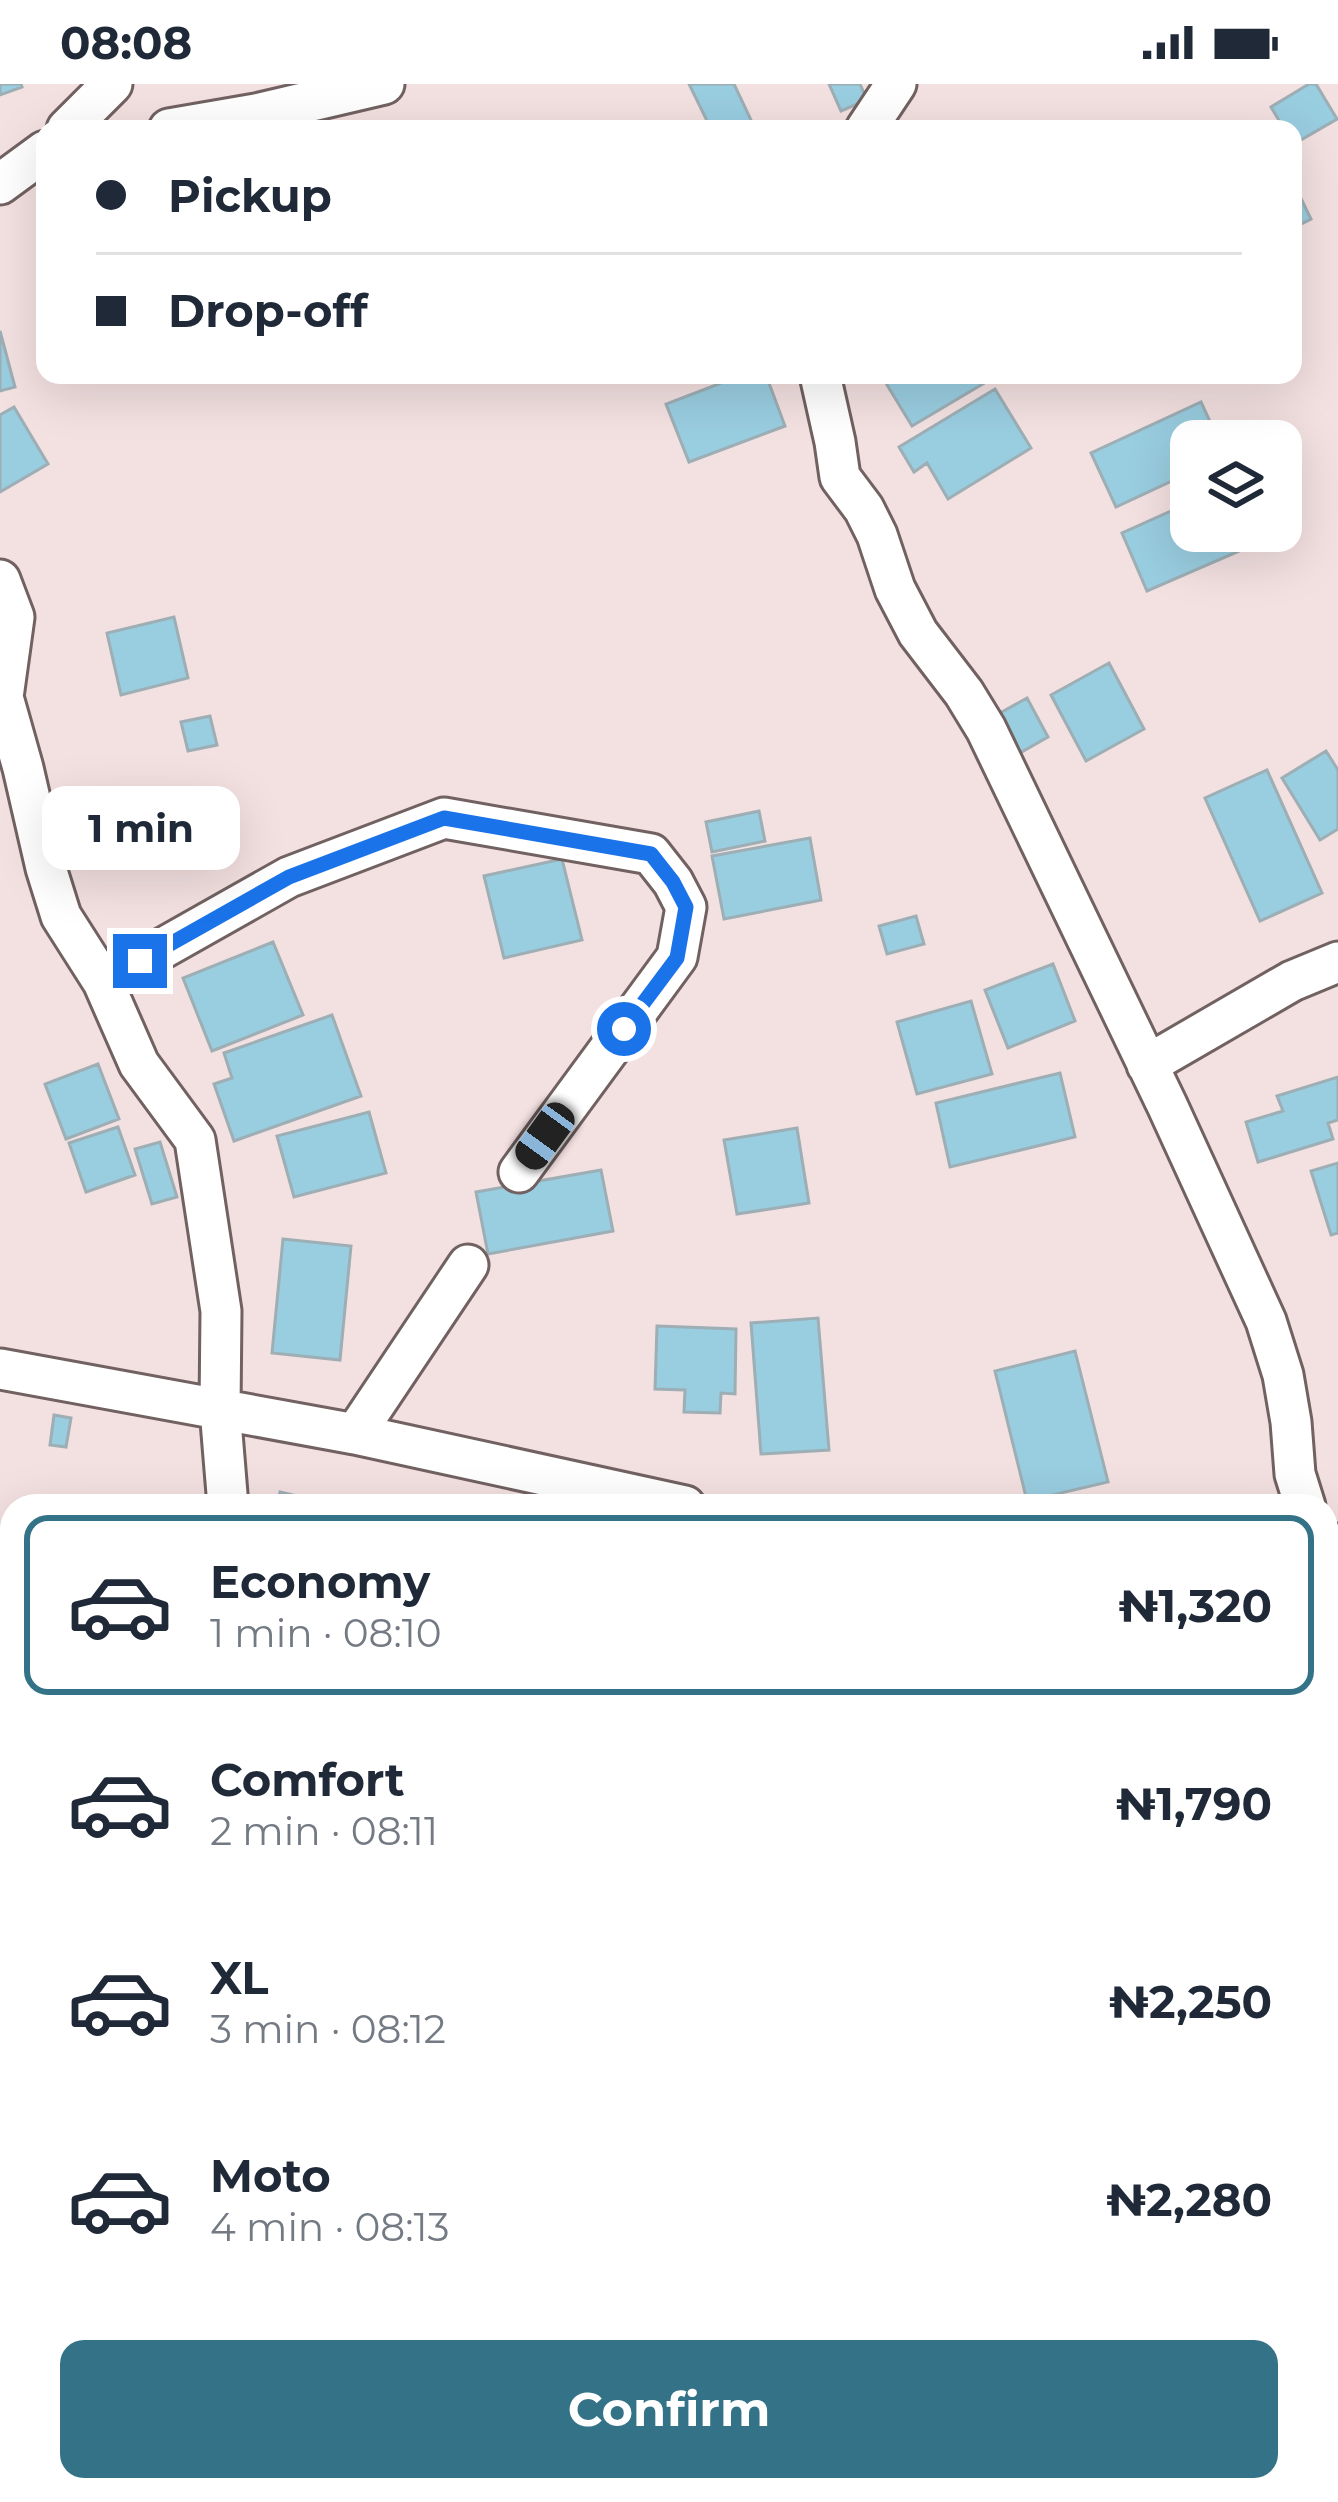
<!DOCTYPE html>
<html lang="en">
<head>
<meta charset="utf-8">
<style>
	:root { --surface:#fff; --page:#f2f2f3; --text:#1f2937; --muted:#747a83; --line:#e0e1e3; --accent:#337287 }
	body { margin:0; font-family:Montserrat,sans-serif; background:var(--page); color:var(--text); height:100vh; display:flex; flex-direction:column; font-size:45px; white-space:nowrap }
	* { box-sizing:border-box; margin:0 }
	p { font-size:39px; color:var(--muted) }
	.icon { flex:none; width:66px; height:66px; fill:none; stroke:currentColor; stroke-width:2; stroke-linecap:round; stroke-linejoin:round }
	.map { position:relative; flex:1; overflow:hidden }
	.sheet { position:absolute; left:0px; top:1410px; width:1338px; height:1008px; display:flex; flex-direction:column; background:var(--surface); border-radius:36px 36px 0 0; box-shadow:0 12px 48px #0002 }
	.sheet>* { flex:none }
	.hud { position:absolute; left:36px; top:36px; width:1266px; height:264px; border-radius:24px; box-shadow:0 12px 48px #0002; display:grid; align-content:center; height:264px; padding:0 60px; background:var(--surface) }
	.controls { position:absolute; left:1170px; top:336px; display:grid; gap:24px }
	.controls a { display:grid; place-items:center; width:132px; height:132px; border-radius:24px; background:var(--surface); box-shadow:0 12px 48px #0002; font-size:60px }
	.end { position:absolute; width:54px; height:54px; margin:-27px; border:15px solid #1a73e8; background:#fff; box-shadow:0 0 0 6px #fff }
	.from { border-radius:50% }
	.bubble { position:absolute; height:84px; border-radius:24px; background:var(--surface); box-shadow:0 12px 48px #0002; font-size:39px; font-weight:700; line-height:84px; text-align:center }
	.car { position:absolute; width:36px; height:72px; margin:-36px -18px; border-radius:15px; box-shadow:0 0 9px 3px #0007; background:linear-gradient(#222 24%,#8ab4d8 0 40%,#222 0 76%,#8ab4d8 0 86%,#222 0) }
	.hud b { display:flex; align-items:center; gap:42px; height:114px; font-size:45px }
	.hud b+b { border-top:3px solid var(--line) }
	.hud i { width:30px; height:30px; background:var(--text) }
	ul { padding:21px 0 0; list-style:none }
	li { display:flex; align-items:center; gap:36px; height:180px; margin:0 24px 18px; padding:0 36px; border:6px solid transparent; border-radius:24px }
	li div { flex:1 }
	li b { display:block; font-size:45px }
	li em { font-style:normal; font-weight:700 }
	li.active { border-color:var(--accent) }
	li>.icon { width:108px; height:108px; stroke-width:1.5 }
	.action { display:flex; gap:24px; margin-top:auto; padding:24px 60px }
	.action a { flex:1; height:138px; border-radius:24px; background:var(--accent); color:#fff; font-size:48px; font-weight:700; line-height:138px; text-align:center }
	.status { display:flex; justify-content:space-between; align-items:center; height:84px; padding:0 60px; background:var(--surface); direction:ltr }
	.status svg { height:33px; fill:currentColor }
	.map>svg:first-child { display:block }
	.building { fill:#99cde0; stroke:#9daeb4; stroke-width:3 }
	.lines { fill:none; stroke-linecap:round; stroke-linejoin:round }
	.minor-casing { stroke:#716161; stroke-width:45 }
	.minor { stroke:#fff; stroke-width:39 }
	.route { stroke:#1a73e8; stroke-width:15 }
</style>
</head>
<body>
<div class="status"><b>08:08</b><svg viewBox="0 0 49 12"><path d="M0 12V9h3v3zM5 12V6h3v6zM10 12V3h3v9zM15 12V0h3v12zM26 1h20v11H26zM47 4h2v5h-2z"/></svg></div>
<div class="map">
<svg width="1338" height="2418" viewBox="0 0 1338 2418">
	<rect width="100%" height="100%" fill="#f3e0e1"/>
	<path class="building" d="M0,0H21L22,3L0,11Z
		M689,0H734L751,36L733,45H711Z
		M829,0H860L867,16L841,27Z
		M1309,0H1316L1337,35L1294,60L1293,45H1284L1271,23Z
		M1293,98L1311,135L1293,144Z
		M0,247L15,303L0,307Z
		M742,291H766L785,342L689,378L666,320Z
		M881,291H981L986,298L912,342Z
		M995,305L1031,364L948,415L927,379L914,388L899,363Z
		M1201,318L1219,357H1191V388L1116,423L1091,369Z
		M14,323L48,380L0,408V331Z
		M1191,418V447H1255L1260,458L1147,507L1122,449Z
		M174,533L188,594L121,611L107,549Z
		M1109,579L1144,645L1086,677L1051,611Z
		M1027,614L1048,653L1013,673L991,634Z
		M210,632L217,661L188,667L181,638Z
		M1326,667L1338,686V745L1320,756L1282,694Z
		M1267,686L1322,809L1260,837L1205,714Z
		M759,727L765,757L712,768L706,738Z
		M810,754L821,816L724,835L712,772Z
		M562,775L582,856L504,874L484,792Z
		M916,832L924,860L887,870L879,842Z
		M273,858L303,931L212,967L183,894Z
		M1053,880L1075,937L1008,964L985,906Z
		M971,917L992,990L917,1010L897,938Z
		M332,931L361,1012L234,1057L214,1000L232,994L224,969Z
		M98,980L119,1035L66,1055L45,1000Z
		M1060,989L1075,1053L950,1083L936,1019Z
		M1338,993V1036L1328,1039L1333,1055L1258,1078L1246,1038L1283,1027L1277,1012Z
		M369,1028L386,1089L294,1113L277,1052Z
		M118,1043L135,1091L86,1108L69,1059Z
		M797,1044L809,1119L737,1130L724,1056Z
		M160,1058L177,1113L152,1120L135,1065Z
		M1338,1079V1149L1331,1151L1311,1087Z
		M601,1086L613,1147L488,1170L476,1108Z
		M283,1155L351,1162L340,1276L272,1269Z
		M818,1234L829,1366L761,1370L751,1239Z
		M657,1242L736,1245L735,1310L721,1309L720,1329L684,1328L685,1306L655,1305Z
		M1075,1267L1108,1398L1027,1417L995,1287Z
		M54,1331L71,1334L66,1363L50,1361Z
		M280,1408L339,1422H277Z
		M0,1453L8,1454L7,1475H0Z
		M12,2063V2162L7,2163L0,2121V2065Z
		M0,2174H6L12,2232L0,2233Z
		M12,2341V2406L46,2407L3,2409L0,2342Z
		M471,2406H549L552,2418H474Z"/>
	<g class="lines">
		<defs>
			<path id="minor" d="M67,45L112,0
				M169,45L256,30L384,0
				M866,45L896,0
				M0,100L45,67
				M820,291L835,358L840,393L864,425L877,451L895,505L918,549L964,609L986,645L1167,1021L1266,1237L1283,1291L1291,1338L1295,1390L1305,1422
				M0,496L14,533L3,613L23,684L46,784L61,832L103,898L139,980L195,1056L221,1227L220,1325L228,1422
				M103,898L289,793L444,734L651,770L673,798L686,823L677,873L519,1088
				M1147,981L1292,897L1338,878
				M0,1285L355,1350L685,1422
				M355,1350L468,1181
				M1326,1461L1338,1460
				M1326,1597L1338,1662
				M689,2406L693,2418
				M103,2418L110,2406"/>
		</defs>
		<use href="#minor" class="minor-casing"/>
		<use href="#minor" class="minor"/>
	</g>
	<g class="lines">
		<path class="route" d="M140,877L289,793L444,734L651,770L673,798L686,823L677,874L624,945"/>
	</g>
</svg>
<div class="controls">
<a><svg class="icon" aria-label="layers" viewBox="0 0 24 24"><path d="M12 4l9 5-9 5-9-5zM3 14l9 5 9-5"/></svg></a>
</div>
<i class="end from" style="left:624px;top:945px"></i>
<i class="end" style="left:140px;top:877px"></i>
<div class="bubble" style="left:42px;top:702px;width:198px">1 min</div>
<i class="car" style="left:545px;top:1052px;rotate:216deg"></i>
<div class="hud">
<b><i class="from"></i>Pickup</b>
<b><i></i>Drop-off</b>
</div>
<section class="sheet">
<ul>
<li class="active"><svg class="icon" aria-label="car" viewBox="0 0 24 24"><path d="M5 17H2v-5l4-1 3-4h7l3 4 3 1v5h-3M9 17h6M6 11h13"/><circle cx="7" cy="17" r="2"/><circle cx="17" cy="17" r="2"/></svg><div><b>Economy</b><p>1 min · 08:10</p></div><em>₦1,320</em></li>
<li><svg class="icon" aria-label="car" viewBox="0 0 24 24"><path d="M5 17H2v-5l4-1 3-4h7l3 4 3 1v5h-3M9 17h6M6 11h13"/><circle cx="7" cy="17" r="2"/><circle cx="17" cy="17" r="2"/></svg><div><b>Comfort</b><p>2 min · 08:11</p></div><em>₦1,790</em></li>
<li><svg class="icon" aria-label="car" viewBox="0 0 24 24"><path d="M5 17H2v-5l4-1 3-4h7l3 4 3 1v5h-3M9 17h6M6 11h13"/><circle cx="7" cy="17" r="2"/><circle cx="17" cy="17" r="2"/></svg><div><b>XL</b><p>3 min · 08:12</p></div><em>₦2,250</em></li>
<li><svg class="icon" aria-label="car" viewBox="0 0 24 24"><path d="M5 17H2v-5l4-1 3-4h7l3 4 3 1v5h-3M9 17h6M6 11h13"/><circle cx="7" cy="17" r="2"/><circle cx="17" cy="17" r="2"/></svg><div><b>Moto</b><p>4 min · 08:13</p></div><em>₦2,280</em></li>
</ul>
<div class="action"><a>Confirm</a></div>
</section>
</div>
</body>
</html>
